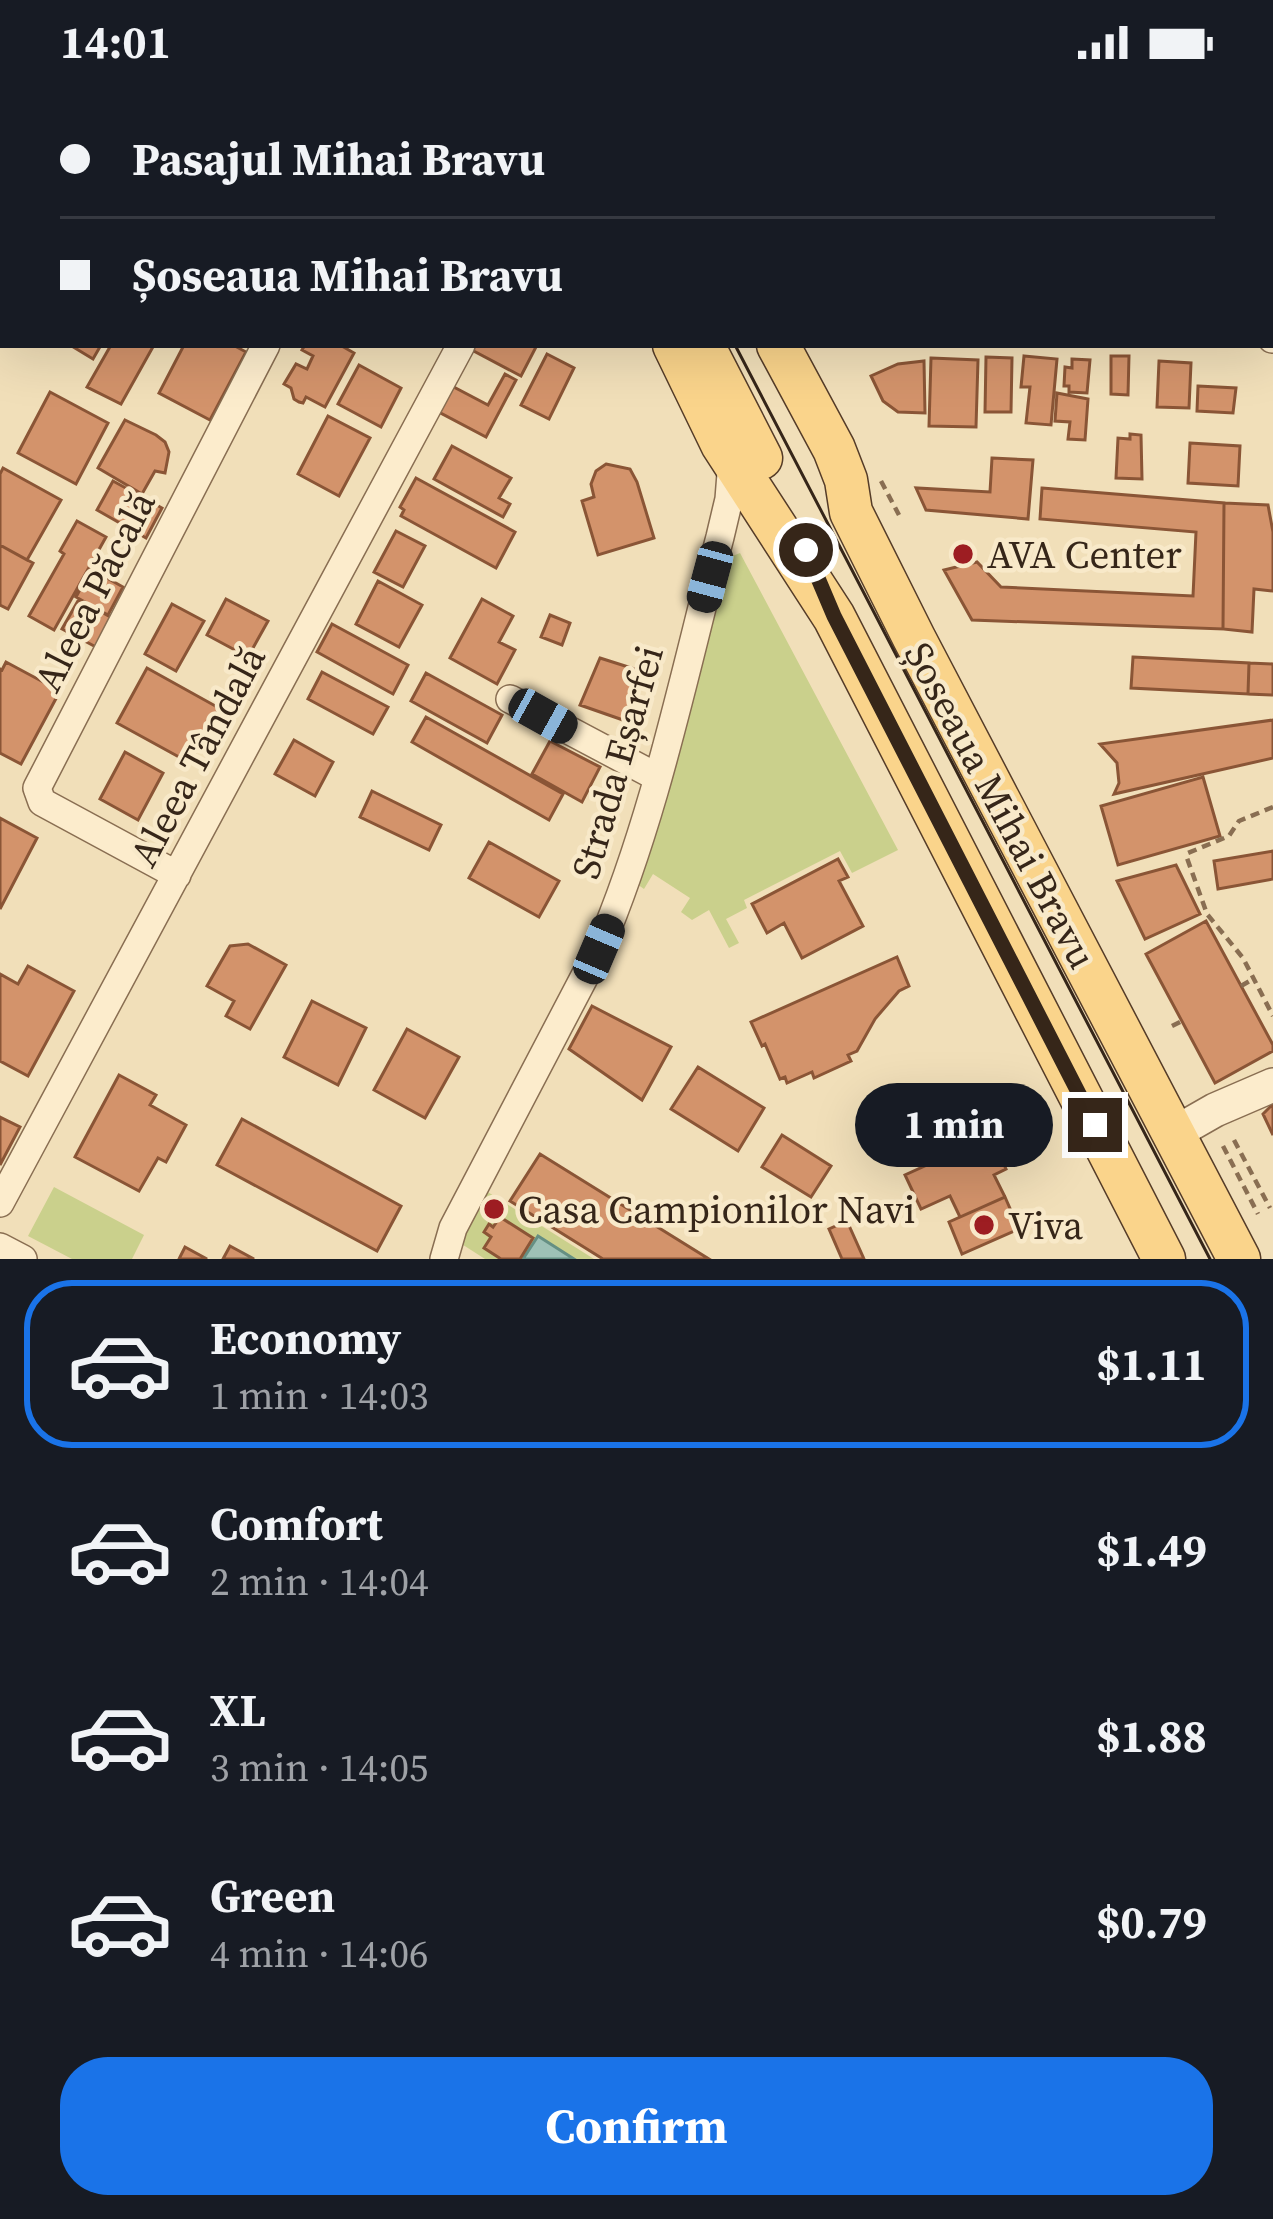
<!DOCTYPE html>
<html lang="en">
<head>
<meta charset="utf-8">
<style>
	:root { --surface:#171b24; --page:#20242c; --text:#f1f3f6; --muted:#9ea1a6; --line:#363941; --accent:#1a73e8 }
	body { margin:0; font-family:"Source Serif 4",serif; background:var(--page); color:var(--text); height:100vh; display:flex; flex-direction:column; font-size:45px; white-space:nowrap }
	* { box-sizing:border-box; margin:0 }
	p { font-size:39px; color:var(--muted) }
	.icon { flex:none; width:66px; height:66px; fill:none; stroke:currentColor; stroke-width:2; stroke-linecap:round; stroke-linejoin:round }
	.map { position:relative; height:1175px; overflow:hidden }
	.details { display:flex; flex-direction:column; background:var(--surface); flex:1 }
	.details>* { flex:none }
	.top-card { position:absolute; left:0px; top:0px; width:1275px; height:264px; box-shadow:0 12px 48px #0002; display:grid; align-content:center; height:264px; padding:0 60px; background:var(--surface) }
	.end { position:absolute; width:54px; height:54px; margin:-27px; border:15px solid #362619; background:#fff; box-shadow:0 0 0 6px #fff }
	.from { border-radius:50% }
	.bubble { position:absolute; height:84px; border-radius:42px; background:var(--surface); box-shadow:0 12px 48px #0002; font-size:39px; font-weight:700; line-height:84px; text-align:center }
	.car { position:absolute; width:36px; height:72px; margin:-36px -18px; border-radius:15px; box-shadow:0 0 9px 3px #0007; background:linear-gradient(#222 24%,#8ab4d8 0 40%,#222 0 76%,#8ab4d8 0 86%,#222 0) }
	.top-card b { display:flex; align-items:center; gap:42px; height:114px; font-size:45px }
	.top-card b+b { border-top:3px solid var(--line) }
	.top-card i { width:30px; height:30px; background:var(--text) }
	ul { padding:21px 0 0; list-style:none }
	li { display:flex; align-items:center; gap:36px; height:168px; margin:0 24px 18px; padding:0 36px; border:6px solid transparent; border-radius:48px }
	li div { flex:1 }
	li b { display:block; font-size:45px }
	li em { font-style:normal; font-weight:700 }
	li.selected { border-color:var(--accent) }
	li>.icon { width:108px; height:108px; stroke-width:1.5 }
	.action { display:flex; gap:24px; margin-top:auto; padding:24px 60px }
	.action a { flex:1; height:138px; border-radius:48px; background:var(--accent); color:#fff; font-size:48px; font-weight:700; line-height:138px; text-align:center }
	.status { display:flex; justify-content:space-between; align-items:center; height:84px; padding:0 60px; background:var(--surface); direction:ltr }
	.status svg { height:33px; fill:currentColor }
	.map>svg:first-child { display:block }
	.green { fill:#cad08c }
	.water { fill:#9ec1b6; stroke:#658f83; stroke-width:3 }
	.building { fill:#d3936b; stroke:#8a5536; stroke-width:3 }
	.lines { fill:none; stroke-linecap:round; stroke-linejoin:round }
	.minor-casing { stroke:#896e52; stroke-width:30 }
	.tertiary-casing { stroke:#896e52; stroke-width:36 }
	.secondary-casing { stroke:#6a4f36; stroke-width:39 }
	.primary-casing { stroke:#553c28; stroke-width:45 }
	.path { stroke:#896e52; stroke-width:4.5; stroke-dasharray:9 6; stroke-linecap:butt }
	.minor { stroke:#fceccc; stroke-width:27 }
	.tertiary { stroke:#fceccc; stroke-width:33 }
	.secondary { stroke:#fceccc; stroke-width:36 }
	.primary { stroke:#fad48b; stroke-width:42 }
	.tram { stroke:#362619; stroke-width:3 }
	.route { stroke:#362619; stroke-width:15 }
	.poi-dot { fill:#9d1d22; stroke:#f8e9c9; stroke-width:4.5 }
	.labels { text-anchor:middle; stroke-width:9; stroke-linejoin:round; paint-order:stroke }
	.poi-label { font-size:39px; fill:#362619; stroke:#f8e9c9; text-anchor:start }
	.street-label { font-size:39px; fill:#362619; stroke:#f8e9c9 }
</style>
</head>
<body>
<div class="status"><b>14:01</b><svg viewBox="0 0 49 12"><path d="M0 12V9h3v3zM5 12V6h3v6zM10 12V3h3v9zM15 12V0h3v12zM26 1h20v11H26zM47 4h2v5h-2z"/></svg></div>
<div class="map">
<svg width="1273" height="1175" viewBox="0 0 1273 1175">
	<rect width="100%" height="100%" fill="#f1dfb9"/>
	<path class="green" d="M740,469L898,766L852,789L840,767L744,816L747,824L726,835L739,859L729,864L709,826L692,836L681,828L690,814L653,790L644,805L634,798L730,473Z
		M54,1103L144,1151L132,1175H72L28,1152Z
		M483,1105L594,1175H485L457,1157Z"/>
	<path class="water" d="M538,1152L574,1175H523Z"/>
	<path class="building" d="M1005,0H1063V3H1005Z
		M70,261H101L93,275Z
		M111,261H154L121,320L87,303Z
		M184,261H233L246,268L210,336L159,309Z
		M305,261H340L354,269L325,323L306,313L303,319L299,318L294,315L291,304L284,300L296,280L307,285L313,272L302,266Z
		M470,261H537L521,292L468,264Z
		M547,270L574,284L549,335L521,321Z
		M1024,272L1057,275L1051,341L1026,339L1030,303H1021Z
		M1111,272H1129L1128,311L1111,310Z
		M986,273L1012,274L1011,328H985Z
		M931,274L978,276L976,343L929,342Z
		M1072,275L1090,276L1087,309L1069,308V302H1064L1065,283L1072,284Z
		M924,277L925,329L898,328L883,317L871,292L898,280Z
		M1159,277L1191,279L1189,324L1157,323Z
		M359,281L401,304L381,343L338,320Z
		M505,290L516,296L486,353L435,326L448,300L488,321Z
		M1198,302L1236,304L1233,329L1197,327Z
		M50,308L108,339L76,400L18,369Z
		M1057,309L1088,315L1085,356L1068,355L1070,338L1055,337Z
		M328,332L370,354L339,412L298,390Z
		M125,336L156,351L165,358L169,368L165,389L155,387L142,410L98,384Z
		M1130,350L1141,351L1142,395L1116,394L1118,354L1130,355Z
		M1190,359L1240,362L1238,402L1188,399Z
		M452,362L511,394L499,414L510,420L503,433L434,395Z
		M992,374L1033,376L1028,435L926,426L916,404L990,408Z
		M606,380L630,385L637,398L654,454L598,471L582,417L594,413L591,400L596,387Z
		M3,384L61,416L27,476L0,461V390Z
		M416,394L515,448L496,484L401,432L404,426L400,423Z
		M113,397L162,424L146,454L97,426Z
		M1042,404L1224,419L1223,545L972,536L944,486L977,478L1001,503L1193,512L1196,448L1040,435Z
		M1224,419L1268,421L1273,448V507L1254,505L1252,548L1223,545Z
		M77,437L106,453L54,546L29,532L64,470L60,467Z
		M396,447L425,462L403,503L374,488Z
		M0,461L33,479L8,525L0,521Z
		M91,485L123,503L108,531L76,513Z
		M378,497L422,521L399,563L356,540Z
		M79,515L112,534L96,563L62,545Z
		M226,515L268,537L248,573L207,551Z
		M482,515L513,532L499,558L515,566L497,600L450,574Z
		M172,520L204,537L176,587L145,570Z
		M550,531L570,539L562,561L541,553Z
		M332,540L408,581L393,610L317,568Z
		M1133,573L1249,579L1248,610L1131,604Z
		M600,574L641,587L623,636L580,621Z
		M6,578L60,607L21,680L0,669V585L2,586Z
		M1249,579L1273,580V611L1248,610Z
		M147,584L219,624L190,679L117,639Z
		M322,588L388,623L373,650L308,615Z
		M426,589L502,631L487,659L411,617Z
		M426,633L563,710L549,736L412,658Z
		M1273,636V674L1114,710L1119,699L1117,679L1100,660Z
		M294,656L333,678L315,712L275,690Z
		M550,657L600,683L582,718L532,690Z
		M125,668L163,689L138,736L100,715Z
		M1203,693L1220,752L1118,781L1101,722Z
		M372,707L441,741L429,766L360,733Z
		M0,734L37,754L0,825Z
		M489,758L559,797L539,833L469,794Z
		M1273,767V795L1218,805L1214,777Z
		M838,775L848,793L839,797L863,842L802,874L784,839L767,849L752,820Z
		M1176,781L1200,830L1145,855L1117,797Z
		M1206,837L1273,961V967L1215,999L1146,870Z
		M248,860L286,881L250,945L226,932L234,917L207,902L230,862Z
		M897,873L909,902L899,907L875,935L857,967L848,971L851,977L814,994L812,988L787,999L785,993L780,995L765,960L762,962L751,938Z
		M28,882L74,907L28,992L0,977V890L18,900Z
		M312,917L366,944L338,1001L284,973Z
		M592,922L671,963L642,1016L569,965Z
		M407,945L459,973L425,1034L374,1006Z
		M698,983L764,1024L738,1067L671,1025Z
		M119,991L156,1011L150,1021L186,1041L166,1078L158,1074L139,1107L75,1073Z
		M1273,1020V1051L1263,1030Z
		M0,1033L20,1043L0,1081Z
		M242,1035L401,1122L377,1167L217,1081Z
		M782,1051L831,1082L811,1113L762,1083Z
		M991,1052L1006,1085L994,1091L1005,1113L960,1133L950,1112L921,1125L905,1091Z
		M540,1070L709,1175H603L510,1117Z
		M1005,1113L1019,1145L962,1170L949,1138Z
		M500,1133L533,1154L520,1175H501L484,1164L491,1153L484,1148L489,1140L493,1143Z
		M847,1137L864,1175H842L829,1145Z
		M230,1162L254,1175H223Z
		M185,1163L207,1175H179Z"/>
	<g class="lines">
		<defs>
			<path id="minor" d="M1095,0L1096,3
				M1191,0V3
				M400,3L401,0
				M1272,255H1273
				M510,615L657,693
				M177,791L42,718L37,704L266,261
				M0,1119L461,261
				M0,1163L23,1175
				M444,1175L453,1144L599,865C655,734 684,590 720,453L729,415L732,377"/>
			<path id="tertiary" d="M1173,1050L1215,1026L1273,1001"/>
			<path id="secondary" d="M145,3L148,0
				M0,205L3,201"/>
			<path id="primary" d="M544,0L546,3
				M640,0L641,3
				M674,261L722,360L834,533L1164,1175
				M703,261L761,374
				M778,261L834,365L846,396L851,428L914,554L1239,1175"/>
		</defs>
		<use href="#minor" class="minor-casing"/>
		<use href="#tertiary" class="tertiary-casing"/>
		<use href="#secondary" class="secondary-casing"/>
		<use href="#primary" class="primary-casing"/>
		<path class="path" d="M881,397L899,431
			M1273,723L1239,737L1229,752L1188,769L1187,774L1207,830L1243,874L1273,932
			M1241,902L1253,895
			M1172,942L1182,937
			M1234,1056L1270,1124
			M1223,1062L1258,1130"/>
		<use href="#minor" class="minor"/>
		<use href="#tertiary" class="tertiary"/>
		<use href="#secondary" class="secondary"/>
		<use href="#primary" class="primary"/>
		<path class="tram" d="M600,0L601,3
			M735,261L1210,1175"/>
	</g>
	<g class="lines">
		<path class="route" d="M806,466L834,532L1095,1041"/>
	</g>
	<g class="poi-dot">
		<circle cx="963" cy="470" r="12"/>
		<circle cx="494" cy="1125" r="12"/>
		<circle cx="984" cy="1141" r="12"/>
	</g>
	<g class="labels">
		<g class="poi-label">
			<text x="987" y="484">AVA Center</text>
			<text x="518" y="1139">Casa Campionilor Navi</text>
			<text x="1008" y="1155">Viva</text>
		</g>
		<g class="street-label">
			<text transform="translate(94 507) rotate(-63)" y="14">Aleea Păcală</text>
			<text transform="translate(197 672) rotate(-62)" y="14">Aleea Tândală</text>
			<text transform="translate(617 678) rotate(-74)" y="14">Strada Eșarfei</text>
			<text transform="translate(1001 721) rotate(62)" y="14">Șoseaua Mihai Bravu</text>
		</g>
	</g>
</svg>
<i class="end from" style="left:806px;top:466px"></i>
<i class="end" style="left:1095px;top:1041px"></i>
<div class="bubble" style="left:855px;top:999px;width:198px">1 min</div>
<i class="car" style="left:710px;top:493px;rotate:195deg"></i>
<i class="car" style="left:543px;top:632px;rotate:119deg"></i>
<i class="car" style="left:599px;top:865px;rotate:23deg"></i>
<div class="top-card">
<b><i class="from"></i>Pasajul Mihai Bravu</b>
<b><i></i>Șoseaua Mihai Bravu</b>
</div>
</div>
<section class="details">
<ul>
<li class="selected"><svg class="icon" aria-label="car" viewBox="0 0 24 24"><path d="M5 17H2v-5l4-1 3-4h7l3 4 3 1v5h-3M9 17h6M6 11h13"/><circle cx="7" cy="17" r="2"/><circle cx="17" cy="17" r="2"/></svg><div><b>Economy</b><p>1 min · 14:03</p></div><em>$1.11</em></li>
<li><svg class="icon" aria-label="car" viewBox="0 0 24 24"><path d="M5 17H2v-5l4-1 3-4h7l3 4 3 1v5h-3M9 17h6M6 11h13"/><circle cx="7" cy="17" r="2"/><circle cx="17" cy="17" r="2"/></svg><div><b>Comfort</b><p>2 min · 14:04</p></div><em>$1.49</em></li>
<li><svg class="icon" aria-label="car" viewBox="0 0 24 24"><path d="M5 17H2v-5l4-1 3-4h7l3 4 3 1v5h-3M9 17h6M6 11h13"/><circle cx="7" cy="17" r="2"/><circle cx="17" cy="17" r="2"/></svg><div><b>XL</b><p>3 min · 14:05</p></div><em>$1.88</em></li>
<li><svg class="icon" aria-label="car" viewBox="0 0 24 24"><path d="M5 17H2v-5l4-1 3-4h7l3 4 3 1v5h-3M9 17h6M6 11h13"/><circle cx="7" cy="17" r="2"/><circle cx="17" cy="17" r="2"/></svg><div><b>Green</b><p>4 min · 14:06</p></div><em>$0.79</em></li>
</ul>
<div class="action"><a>Confirm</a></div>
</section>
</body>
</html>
